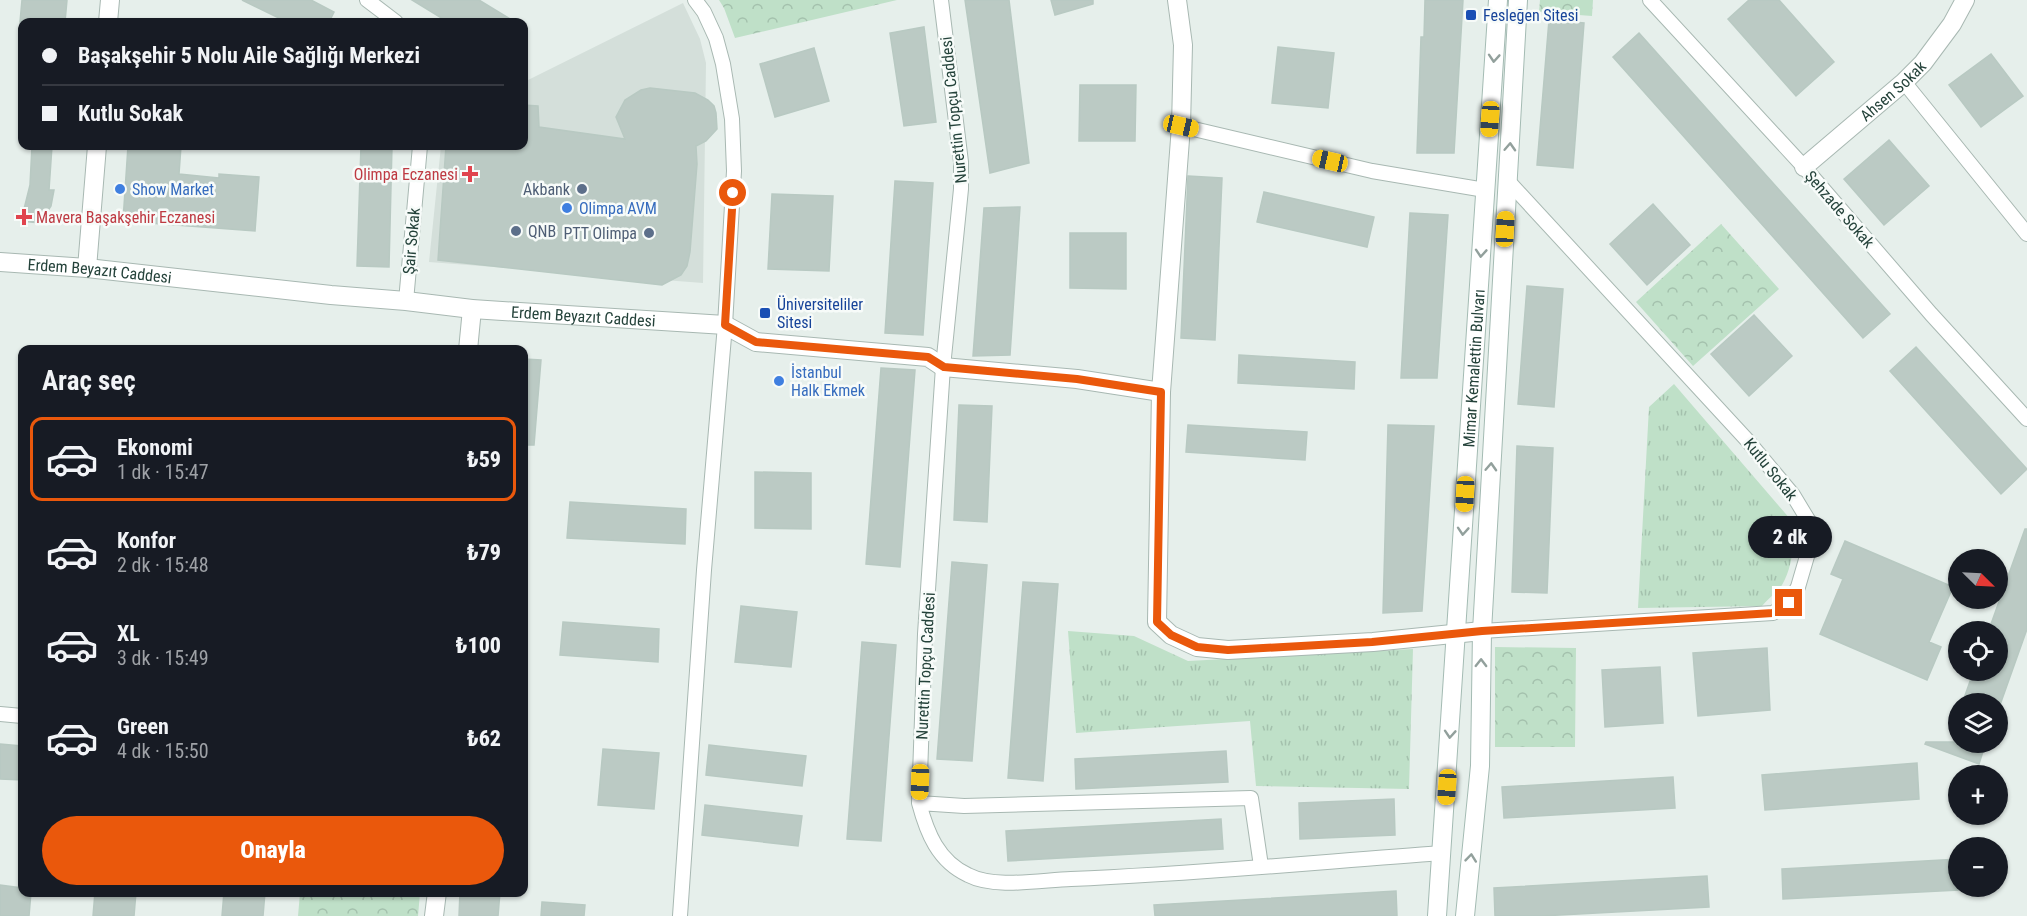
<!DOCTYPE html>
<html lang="tr">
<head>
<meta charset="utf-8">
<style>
	:root { --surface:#171b24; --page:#242831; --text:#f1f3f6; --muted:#9ea1a6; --line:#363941; --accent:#ea580c }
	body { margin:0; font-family:"Roboto Condensed",sans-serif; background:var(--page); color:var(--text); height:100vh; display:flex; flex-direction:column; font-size:22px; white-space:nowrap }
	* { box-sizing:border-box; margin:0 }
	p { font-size:20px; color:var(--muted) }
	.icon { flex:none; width:33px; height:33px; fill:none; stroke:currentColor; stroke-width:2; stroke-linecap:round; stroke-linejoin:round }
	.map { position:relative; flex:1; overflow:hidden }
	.details { position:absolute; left:18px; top:345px; width:510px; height:552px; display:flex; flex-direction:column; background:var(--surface); border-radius:12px; box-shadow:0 2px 4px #0004 }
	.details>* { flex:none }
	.banner { position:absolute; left:18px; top:18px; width:510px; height:132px; border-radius:12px; box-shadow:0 2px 4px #0004; display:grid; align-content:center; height:132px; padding:0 24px; background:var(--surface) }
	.needle { width:39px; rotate:114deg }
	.buttons { position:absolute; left:1948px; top:549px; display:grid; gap:12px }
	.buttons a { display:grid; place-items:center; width:60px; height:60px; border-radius:50%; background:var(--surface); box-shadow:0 2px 4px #0004; font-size:30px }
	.end { position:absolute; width:27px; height:27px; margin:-14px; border:8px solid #ea580c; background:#fff; box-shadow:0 0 0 3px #fff }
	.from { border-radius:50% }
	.bubble { position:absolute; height:42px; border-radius:21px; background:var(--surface); box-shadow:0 2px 4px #0004; font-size:20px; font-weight:800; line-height:42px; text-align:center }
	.car { position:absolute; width:18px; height:36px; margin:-18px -9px; border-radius:8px; box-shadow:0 0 4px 2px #0007; background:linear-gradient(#f5c518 24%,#345 0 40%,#f5c518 0 76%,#345 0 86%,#f5c518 0) }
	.banner b { display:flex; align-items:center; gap:21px; height:57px; font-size:22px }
	.banner b+b { border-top:2px solid var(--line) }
	.banner i { width:15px; height:15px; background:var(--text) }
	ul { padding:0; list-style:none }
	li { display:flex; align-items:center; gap:18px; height:84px; margin:0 12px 9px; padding:0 12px; border:3px solid transparent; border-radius:12px }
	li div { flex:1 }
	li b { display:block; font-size:22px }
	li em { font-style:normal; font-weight:800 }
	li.on { border-color:var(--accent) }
	li>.icon { width:54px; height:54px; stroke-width:1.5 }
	h2 { padding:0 24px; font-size:27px; line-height:72px }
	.primary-button { display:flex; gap:12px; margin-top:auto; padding:12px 24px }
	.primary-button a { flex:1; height:69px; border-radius:36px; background:var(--accent); color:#fff; font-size:24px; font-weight:800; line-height:69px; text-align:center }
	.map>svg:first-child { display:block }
	.built { fill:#d4dfda }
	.grass { fill:url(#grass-tufts) }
	.park { fill:url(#park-crowns) }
	.building { fill:#bbcac4; stroke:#b8c9c2; stroke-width:1.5 }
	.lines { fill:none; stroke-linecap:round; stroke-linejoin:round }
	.minor-casing { stroke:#a8b8b2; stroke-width:16 }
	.tertiary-casing { stroke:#a8b8b2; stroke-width:20 }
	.secondary-casing { stroke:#a4bbb3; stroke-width:20 }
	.minor { stroke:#fff; stroke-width:14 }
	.tertiary { stroke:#fff; stroke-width:18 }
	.secondary { stroke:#fff; stroke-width:18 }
	.oneway { stroke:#92a09c }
	.route { stroke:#ea580c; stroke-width:8 }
	.transit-dot { fill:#1a4fb4; stroke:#f7fbf9; stroke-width:2 }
	.health-dot { fill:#e0444e; stroke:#f7fbf9; stroke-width:2 }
	.shop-dot { fill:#3f7fe0; stroke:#f7fbf9; stroke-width:2 }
	.service-dot { fill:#5c6f8a; stroke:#f7fbf9; stroke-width:2 }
	.labels { text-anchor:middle; stroke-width:5; stroke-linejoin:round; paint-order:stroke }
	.transit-label { font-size:16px; fill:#164399; stroke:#f7fbf9; text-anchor:start }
	.street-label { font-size:16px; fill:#24423a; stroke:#f7fbf9 }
	.health-label { font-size:16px; fill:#be3a42; stroke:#f7fbf9; text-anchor:end }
	.shop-label { font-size:16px; fill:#366cbe; stroke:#f7fbf9; text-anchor:start }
	.service-label { font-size:16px; fill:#4e5e75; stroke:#f7fbf9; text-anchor:end }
</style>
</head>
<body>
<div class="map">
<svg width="2027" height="916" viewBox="0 0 2027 916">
	<defs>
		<pattern id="grass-tufts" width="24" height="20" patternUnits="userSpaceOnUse" patternTransform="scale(1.5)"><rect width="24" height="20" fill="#bfe0c8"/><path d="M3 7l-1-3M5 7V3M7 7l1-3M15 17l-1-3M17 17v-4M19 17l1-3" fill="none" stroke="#a4c1ad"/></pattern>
		<pattern id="park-crowns" width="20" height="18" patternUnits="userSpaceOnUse" patternTransform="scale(1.5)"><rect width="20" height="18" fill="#bfe0c8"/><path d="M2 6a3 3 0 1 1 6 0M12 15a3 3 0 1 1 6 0" fill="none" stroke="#a4c1ad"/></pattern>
	</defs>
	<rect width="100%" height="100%" fill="#e6efeb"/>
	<path class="built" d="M683,3L700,39L706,63L703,283L429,262L441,146H524V82Z"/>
	<path class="grass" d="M1674,384L1791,520C1795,540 1793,566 1782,585C1777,592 1768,599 1762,606L1638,608L1649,407Z
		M1068,631L1134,636L1188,661L1413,649L1409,789L1256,786L1250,721L1076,733Z"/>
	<path class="park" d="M719,0H897L735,38L724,8Z
		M1540,0H1593L1592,16L1539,12Z
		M1721,224L1779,289L1693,366L1636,302Z
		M1495,647L1576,648L1575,747H1495Z
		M300,893H420L418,916H298Z"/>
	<path class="building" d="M22,0H67L65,22H20Z
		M242,0H311L334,12L329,22H287Z
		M412,0H479L515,22H448Z
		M965,0H1009L1029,163L990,173Z
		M1051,0H1093V4L1055,15Z
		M1425,0H1463L1454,153H1417L1421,37H1424Z
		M1749,0H1779L1834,62L1796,96L1728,19Z
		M1549,20L1584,23L1573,168L1537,165Z
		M924,27L936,122L904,126L890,33Z
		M1639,33L1890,314L1863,338L1613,57Z
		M1278,47L1334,53L1328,108L1272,103Z
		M814,48L829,101L775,117L760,64Z
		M1991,54L2023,96L1981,127L1949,85Z
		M1080,85H1136L1135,141H1079Z
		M650,88L695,93L708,100L714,106L716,113L717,129L706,141L696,146L697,164L690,252L687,266L681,275L662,285L438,260L446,146H524V105L538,106L539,127L625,139L616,117L625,100L641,90Z
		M1889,140L1929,186L1884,225L1844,179Z
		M32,146H52L49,190H54L51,206L40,223L21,221L30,185Z
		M128,146H181L179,174L219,178V174L259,177L255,231L123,221Z
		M361,146H392L389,267L357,266Z
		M1188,176L1222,178L1215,340L1181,338Z
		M895,181L933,183L923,335L885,333Z
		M1264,192L1374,217L1367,247L1257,222Z
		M772,194L833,196L829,271L768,269Z
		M1653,204L1690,245L1647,285L1610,244Z
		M1020,207L1010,355L973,356L984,208Z
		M1410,213L1448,215L1437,378H1401Z
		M1070,233H1126V289L1070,288Z
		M1527,286L1563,289L1554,407L1518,404Z
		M1754,315L1792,356L1749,396L1711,354Z
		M1916,347L2027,469L2001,494L1890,371Z
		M1239,355L1355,362L1354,389L1238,383Z
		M524,359L541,360L534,445H524Z
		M881,368L915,370L900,567L866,564Z
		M959,405L992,406L987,522L954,520Z
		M1188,425L1307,432L1305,460L1186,452Z
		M1388,425L1434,426L1422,611L1383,613Z
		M1517,446L1553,448L1547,593L1512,592Z
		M755,472L811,473V529L755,528Z
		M570,502L686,509L685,544L567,538Z
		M2025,529H2027V629L2000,705L1962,704L1974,670H1998V627L1991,624Z
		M1845,541L1953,587L1929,642L1941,647L1927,680L1820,634L1843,579L1831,574Z
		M952,562L987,565L972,761L937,759Z
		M1023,582L1058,584L1043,781L1008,778Z
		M741,606L797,612L791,667L735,662Z
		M563,622L659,629L658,662L560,655Z
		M862,642L896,645L881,841L847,839Z
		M1767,648L1770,710L1698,716L1693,653Z
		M1660,667L1663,723L1605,727L1602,670Z
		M1926,742H1986L1979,764L1925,744Z
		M0,744L22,746V780L0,779Z
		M709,745L806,756L802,786L706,775Z
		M603,749L659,753L654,809L598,805Z
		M1226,751L1228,782L1076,789L1075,759Z
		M1917,763L1919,799L1765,810L1762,775Z
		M1673,777L1675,808L1504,818L1502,787Z
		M1394,799L1395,835L1300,839L1299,803Z
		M705,805L802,816L798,846L702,835Z
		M1221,819L1223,849L1008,861L1006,831Z
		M1959,859V890L1783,899L1782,869Z
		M1707,876L1709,907L1541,916H1495L1494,888Z
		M0,885L22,888V892H31L29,916H0Z
		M1396,891L1397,916H1155L1154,905Z
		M95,892H136L134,916H93Z
		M224,892H265L263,916H222Z
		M460,892H500L498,916H459Z
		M542,902L585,905L584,916H541Z"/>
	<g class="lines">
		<defs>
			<path id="minor" d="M367,0L396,22
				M941,0L961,162V189L943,367L925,634L919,803C927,833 938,861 968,875C995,889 1041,880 1071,879C1195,874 1319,862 1442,853
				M1650,0L1804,167L1931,314L2027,419
				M1904,82L2027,234
				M1181,126L1372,171L1485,190
				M406,301L420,146
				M1482,631L1773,613L1789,603L1798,587L1810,546L1813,528L1793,495L1747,440L1508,181
				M0,714L22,716
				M919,803L964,806L1251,798L1261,866
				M680,916L704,570L725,325L734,171L732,119L723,64L716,38L704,12L695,0"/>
			<g id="tertiary">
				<path d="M1177,0L1183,45L1181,126L1161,392L1157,622L1171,635L1197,647L1228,650L1373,642L1482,631"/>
				<path d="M108,22L110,0"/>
				<path id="s1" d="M1804,167L1904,82L1923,63L1952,24L1965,0"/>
				<path id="s2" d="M0,262L87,268L331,295L406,301L472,309L725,325L756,342L928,357L943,367L1077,379L1161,392"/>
				<path d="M87,268L97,146"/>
				<path d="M468,350L472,309"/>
				<path d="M434,916L437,892"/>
			</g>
			<g id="secondary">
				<path id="s3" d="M1437,916L1498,0"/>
				<path d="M1465,916L1480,766L1482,631L1518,0"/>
			</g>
		</defs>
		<use href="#minor" class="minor-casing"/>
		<use href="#tertiary" class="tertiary-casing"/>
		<use href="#secondary" class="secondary-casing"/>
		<use href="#minor" class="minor"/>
		<use href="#tertiary" class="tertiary"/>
		<use href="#secondary" class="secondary"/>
	</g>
	<defs><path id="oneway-chevron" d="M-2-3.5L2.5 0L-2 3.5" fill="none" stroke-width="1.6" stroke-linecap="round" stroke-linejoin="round" transform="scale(1.5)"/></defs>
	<g class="oneway">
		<use href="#oneway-chevron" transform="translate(1494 58) rotate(94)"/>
		<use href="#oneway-chevron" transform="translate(1510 147) rotate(-87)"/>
		<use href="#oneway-chevron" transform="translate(1481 253) rotate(94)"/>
		<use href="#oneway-chevron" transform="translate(1491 467) rotate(-87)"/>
		<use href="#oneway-chevron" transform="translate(1463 531) rotate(94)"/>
		<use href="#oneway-chevron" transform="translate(1481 663) rotate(-89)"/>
		<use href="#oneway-chevron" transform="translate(1450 734) rotate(94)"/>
		<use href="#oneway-chevron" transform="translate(1471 858) rotate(-84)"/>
	</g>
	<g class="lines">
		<path class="route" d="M733,193L725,325L756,342L928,357L944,367L1077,379L1161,392L1157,622L1171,635L1197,647L1228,650L1372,642L1482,631L1773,613L1789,603"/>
	</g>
	<g class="transit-dot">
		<rect x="1465" y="9" width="12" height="12" rx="3"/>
		<rect x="759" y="307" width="12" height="12" rx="3"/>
	</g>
	<g class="health-dot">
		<path d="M467 165h6v6h6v6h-6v6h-6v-6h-6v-6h6z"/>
		<path d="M21 208h6v6h6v6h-6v6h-6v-6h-6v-6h6z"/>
	</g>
	<g class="shop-dot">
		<circle cx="120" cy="189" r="6"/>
		<circle cx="567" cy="208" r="6"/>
		<circle cx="779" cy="381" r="6"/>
	</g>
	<g class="service-dot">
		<circle cx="582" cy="189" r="6"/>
		<circle cx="516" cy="231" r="6"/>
		<circle cx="649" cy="233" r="6"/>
	</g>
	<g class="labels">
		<g class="transit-label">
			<text x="1483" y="21">Fesleğen Sitesi</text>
			<text x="777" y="310">Üniversiteliler<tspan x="777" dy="18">Sitesi</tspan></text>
		</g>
		<g class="street-label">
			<text dy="6" stroke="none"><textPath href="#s1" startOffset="117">Ahsen Sokak</textPath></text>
			<text transform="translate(953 110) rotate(-96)" y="6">Nurettin Topçu Caddesi</text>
			<text transform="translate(1840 209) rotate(49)" y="6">Şehzade Sokak</text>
			<text transform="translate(411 241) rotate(-85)" y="6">Şair Sokak</text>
			<text dy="6" stroke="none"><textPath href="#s2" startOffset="100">Erdem Beyazıt Caddesi</textPath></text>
			<text dy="6" stroke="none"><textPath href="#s2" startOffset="586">Erdem Beyazıt Caddesi</textPath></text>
			<text dy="6" stroke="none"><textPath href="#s3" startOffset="549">Mimar Kemalettin Bulvarı</textPath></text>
			<text transform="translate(1771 469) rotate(51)" y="6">Kutlu Sokak</text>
			<text transform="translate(925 666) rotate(-87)" y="6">Nurettin Topçu Caddesi</text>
		</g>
		<g class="health-label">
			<text x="458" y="180">Olimpa Eczanesi</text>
			<text x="36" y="223" text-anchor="start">Mavera Başakşehir Eczanesi</text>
		</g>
		<g class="shop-label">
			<text x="132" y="195">Show Market</text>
			<text x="579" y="214">Olimpa AVM</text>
			<text x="791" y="378">İstanbul<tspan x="791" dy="18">Halk Ekmek</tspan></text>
		</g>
		<g class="service-label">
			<text x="570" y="195">Akbank</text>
			<text x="528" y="237" text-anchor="start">QNB</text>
			<text x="637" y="239">PTT Olimpa</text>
		</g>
	</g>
</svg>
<div class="buttons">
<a><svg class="needle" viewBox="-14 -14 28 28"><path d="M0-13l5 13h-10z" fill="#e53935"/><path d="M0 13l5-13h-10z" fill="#9ea1a6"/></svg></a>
<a><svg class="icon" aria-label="locate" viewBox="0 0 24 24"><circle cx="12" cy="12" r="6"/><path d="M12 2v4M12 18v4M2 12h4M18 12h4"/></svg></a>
<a><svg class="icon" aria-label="layers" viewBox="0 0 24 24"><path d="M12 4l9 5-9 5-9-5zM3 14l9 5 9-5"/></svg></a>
<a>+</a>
<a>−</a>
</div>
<i class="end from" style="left:733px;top:193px"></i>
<i class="end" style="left:1789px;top:603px"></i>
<div class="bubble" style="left:1748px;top:516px;width:84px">2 dk</div>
<i class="car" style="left:1490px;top:119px;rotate:184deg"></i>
<i class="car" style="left:1181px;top:126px;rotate:103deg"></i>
<i class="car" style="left:1330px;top:161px;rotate:283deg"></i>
<i class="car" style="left:1505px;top:229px;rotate:3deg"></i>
<i class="car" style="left:1465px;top:494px;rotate:183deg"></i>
<i class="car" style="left:920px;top:782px;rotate:182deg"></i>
<i class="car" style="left:1447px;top:787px;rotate:184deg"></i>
<div class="banner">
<b><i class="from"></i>Başakşehir 5 Nolu Aile Sağlığı Merkezi</b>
<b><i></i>Kutlu Sokak</b>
</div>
<section class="details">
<h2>Araç seç</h2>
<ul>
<li class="on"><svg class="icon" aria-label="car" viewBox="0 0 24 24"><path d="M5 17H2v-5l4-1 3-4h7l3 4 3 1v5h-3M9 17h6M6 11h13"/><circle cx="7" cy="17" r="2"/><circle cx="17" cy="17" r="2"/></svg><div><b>Ekonomi</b><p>1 dk · 15:47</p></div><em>₺59</em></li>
<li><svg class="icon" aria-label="car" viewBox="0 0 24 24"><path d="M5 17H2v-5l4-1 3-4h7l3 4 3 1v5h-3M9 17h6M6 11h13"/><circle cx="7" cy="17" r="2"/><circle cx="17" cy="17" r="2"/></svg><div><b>Konfor</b><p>2 dk · 15:48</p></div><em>₺79</em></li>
<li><svg class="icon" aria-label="car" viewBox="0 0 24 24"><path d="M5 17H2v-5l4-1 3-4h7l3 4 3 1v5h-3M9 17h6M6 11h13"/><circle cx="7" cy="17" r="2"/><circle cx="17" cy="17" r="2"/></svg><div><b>XL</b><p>3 dk · 15:49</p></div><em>₺100</em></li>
<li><svg class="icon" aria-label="car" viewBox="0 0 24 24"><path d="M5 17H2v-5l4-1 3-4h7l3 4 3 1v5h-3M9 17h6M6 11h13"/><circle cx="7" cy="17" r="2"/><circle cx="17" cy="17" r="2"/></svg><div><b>Green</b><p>4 dk · 15:50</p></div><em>₺62</em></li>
</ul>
<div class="primary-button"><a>Onayla</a></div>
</section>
</div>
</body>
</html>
